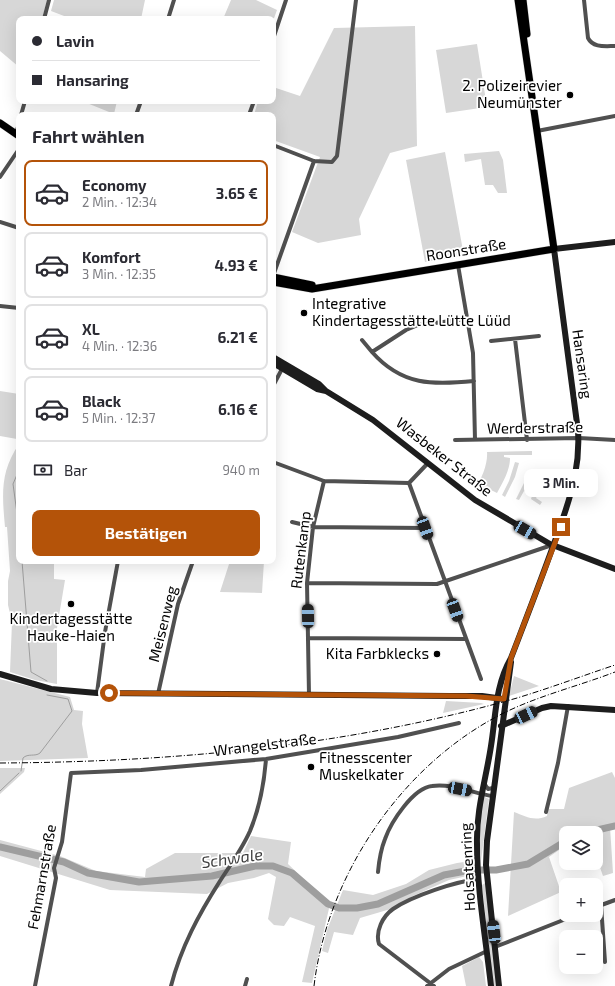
<!DOCTYPE html>
<html lang="de">
<head>
<meta charset="utf-8">
<style>
	:root { --surface:#fff; --page:#f2f2f3; --text:#2b2b33; --muted:#7c7c81; --line:#e1e1e2; --accent:#b45309 }
	body { margin:0; font-family:"Exo 2",sans-serif; background:var(--page); color:var(--text); height:100vh; display:flex; flex-direction:column; font-size:15px; white-space:nowrap }
	* { box-sizing:border-box; margin:0 }
	p { font-size:13px; color:var(--muted) }
	.icon { flex:none; width:22px; height:22px; fill:none; stroke:currentColor; stroke-width:2; stroke-linecap:round; stroke-linejoin:round }
	.map { position:relative; flex:1; overflow:hidden }
	.panel { position:absolute; left:16px; top:112px; width:260px; height:452px; display:flex; flex-direction:column; background:var(--surface); border-radius:8px; box-shadow:0 4px 16px #0002 }
	.panel>* { flex:none }
	.top-card { position:absolute; left:16px; top:16px; width:260px; height:88px; border-radius:8px; box-shadow:0 4px 16px #0002; display:grid; align-content:center; height:88px; padding:0 16px; background:var(--surface) }
	.buttons { position:absolute; left:559px; top:826px; display:grid; gap:8px }
	.buttons a { display:grid; place-items:center; width:44px; height:44px; border-radius:8px; background:var(--surface); box-shadow:0 4px 16px #0002; font-size:20px }
	.end { position:absolute; width:18px; height:18px; margin:-9px; border:5px solid #b45309; background:#fff; box-shadow:0 0 0 2px #fff }
	.from { border-radius:50% }
	.bubble { position:absolute; height:28px; border-radius:8px; background:var(--surface); box-shadow:0 4px 16px #0002; font-size:13px; font-weight:700; line-height:28px; text-align:center }
	.car { position:absolute; width:12px; height:24px; margin:-12px -6px; border-radius:5px; box-shadow:0 0 3px 1px #0007; background:linear-gradient(#222 24%,#8ab4d8 0 40%,#222 0 76%,#8ab4d8 0 86%,#222 0) }
	.top-card b { display:flex; align-items:center; gap:14px; height:38px; font-size:15px }
	.top-card b+b { border-top:1px solid var(--line) }
	.top-card i { width:10px; height:10px; background:var(--text) }
	ul { padding:0; list-style:none }
	li { display:flex; align-items:center; gap:12px; height:66px; margin:0 8px 6px; padding:0 8px; border:2px solid var(--line); border-radius:8px }
	li div { flex:1 }
	li b { display:block; font-size:15px }
	li em { font-style:normal; font-weight:700 }
	li.current { border-color:var(--accent) }
	li>.icon { width:36px; height:36px; stroke-width:1.5 }
	h2 { padding:0 16px; font-size:18px; line-height:48px }
	.pay { display:flex; align-items:center; gap:10px; height:44px; padding:0 16px; font-size:15px }
	.pay p { margin-inline-start:auto }
	.cta { display:flex; gap:8px; margin-top:auto; padding:8px 16px }
	.cta a { flex:1; height:46px; border-radius:8px; background:var(--accent); color:#fff; font-size:16px; font-weight:700; line-height:46px; text-align:center }
	.map>svg:first-child { display:block }
	.green { fill:#d7d7d7 }
	.lines { fill:none; stroke-linecap:round; stroke-linejoin:round }
	.stream { stroke:#9e9e9e; stroke-width:1 }
	.river { stroke:#9e9e9e; stroke-width:7 }
	.primary-casing { stroke:#dbdbdb; stroke-width:8 }
	.street { stroke:#505050; stroke-width:4 }
	.secondary { stroke:#1d1d1d; stroke-width:6 }
	.primary { stroke:#000; stroke-width:7 }
	.rail { stroke:#000; stroke-width:1; stroke-dasharray:6 2 1 2; stroke-linecap:butt }
	.route { stroke:#b45309; stroke-width:5 }
	.poi-dot { fill:#000; stroke:#fff; stroke-width:1.5 }
	.labels { text-anchor:middle; stroke-width:3.5; stroke-linejoin:round; paint-order:stroke }
	.poi-label { font-size:15px; fill:#000; stroke:#fff; text-anchor:end }
	.street-label { font-size:15px; fill:#000; stroke:#fff }
	.water-label { font-size:16px; font-style:italic; fill:#3f3f3f; stroke:#fff }
</style>
</head>
<body>
<div class="map">
<svg width="615" height="986" viewBox="0 0 615 986">
	<rect width="100%" height="100%" fill="#fff"/>
	<path class="green" d="M0,0H47L42,19H19V67L0,51Z
		M54,0H145L141,19H72L51,11Z
		M231,0H256L277,10L273,21V19H223Z
		M415,26L417,146L390,153L359,219L361,235L318,243L292,232L320,157L273,140V115H254L258,101H273V87L300,96L334,28Z
		M477,44L487,107L446,113L436,50Z
		M82,101H117L114,114Z
		M499,151L503,160L507,193H498L493,185H485L481,159L465,162L464,154Z
		M445,152L464,256L425,262L406,160Z
		M0,391L19,394L17,439L0,436Z
		M19,444V561H54V579L65,580L57,628V684L35,680L10,672L12,622L8,605V581L10,571L7,527H5C2,494 0,472 19,444Z
		M532,451V455H504V457L510,458C510,470 503,482 497,493L491,490L488,496L475,488C482,479 488,463 487,452Z
		M515,462L519,463L515,477L505,497L502,495L509,481Z
		M558,471L564,472L560,490L553,488Z
		M524,483L540,484L550,489L548,493L541,489L536,498L542,502L540,505L531,499L532,496L524,491L519,500L516,499Z
		M230,561H264L262,593L220,592Z
		M514,676L539,686L509,696Z
		M0,679L70,697L74,710L83,711L82,724L88,758L0,761Z
		M446,701L481,703L484,704L443,713Z
		M0,768H25L24,772L0,794Z
		M612,772L615,778V826L610,827L613,873L603,876L596,856V833H566V848L559,850L549,857L561,892L508,916L514,812C525,816 534,822 547,816L548,809H564L569,788Z
		M483,796L489,799L481,861L479,826Z
		M251,836L291,842L288,864L330,904L312,983L302,982L315,926L290,917L284,926L274,925L268,919L276,877L269,873L254,878L228,883L207,894L110,890L0,856V840L60,856L96,871L145,877L146,869L175,853H243Z
		M471,861L472,875L449,880L413,896L394,908L360,918L353,935L334,932L328,953L322,951L327,930L343,890L373,895L406,884L429,870L457,863Z
		M485,883L486,884L498,986H493L482,885Z
		M479,957L483,962L486,986H466L462,966Z"/>
	<g class="lines">
		<path class="stream" d="M19,470L13,484L19,528
			M22,561L31,672L47,681
			M21,771L23,758C28,753 35,757 40,753L72,711L68,699L47,695
			M0,791L19,773"/>
		<path class="river" d="M584,833L615,826
			M0,847L64,862L88,873L139,882L212,876L255,866H273L292,873L328,904L339,908H357L378,904L444,875L471,870H496L528,864L566,841"/>
		<defs>
			<path id="primary" d="M523,0L527,34
				M0,123L19,136
				M273,277L312,285
				M273,282L312,289L554,249L518,0"/>
		</defs>
		<use href="#primary" class="primary-casing"/>
		<path class="street" d="M584,0L588,38C593,48 605,46 615,46
			M44,19L49,0
			M168,19L174,0
			M273,39L286,0
			M174,114L177,115
			M21,115L25,101
			M136,115L141,101
			M249,115L254,101
			M537,131L615,116
			M16,133L19,124
			M273,145L314,161L332,162L337,156L356,0
			M0,177L19,149
			M0,222L19,228
			M458,265L473,353L475,440
			M273,276L314,161
			M0,306L19,308
			M468,319L418,325L406,330L372,352C402,386 433,385 474,381
			M515,339L527,440
			M362,340L372,352
			M491,341L539,336
			M273,386L283,367
			M455,440L579,438L615,440
			M273,462L324,481L409,483
			M428,463L409,483L481,679
			M292,522L313,527L425,528
			M307,583L437,584L552,545
			M308,638L466,639
			M97,693L105,632L118,561
			M158,694L178,604L193,561
			M309,695L307,583L313,527L324,481
			M484,783L488,789L493,788
			M546,812L558,763L568,706
			M378,872C379,861 381,849 385,839C391,822 413,788 432,786C451,783 473,793 492,796
			M601,905L605,962
			M596,907L615,900
			M495,947L576,915
			M35,986L56,878L54,868L62,842L71,773L141,770L266,759L398,737L459,723
			M171,986C181,947 199,914 220,881C231,864 242,849 250,831C260,807 264,785 266,759
			M245,986L247,979
			M427,986L449,969L487,951
			M434,986L379,944C375,931 383,916 393,909C412,896 457,881 479,879"/>
		<path class="secondary" d="M273,357L319,384L326,391
			M273,363L317,389L326,391L339,399L373,420L475,500L550,544L615,569
			M0,674L51,689L97,693L450,696H482L504,699
			M501,726L542,708L551,706L615,710
			M491,986C486,940 477,891 477,844C476,810 486,779 491,746C496,715 495,686 511,658C529,611 547,565 563,518C573,489 580,462 578,431L554,249L615,242
			M499,986L486,865L487,841L511,662"/>
		<use href="#primary" class="primary"/>
		<path class="rail" d="M0,763C174,762 349,746 517,698C550,688 582,676 615,665
			M314,986C327,877 399,769 496,717C533,697 576,687 615,672"/>
	</g>
	<g class="lines">
		<path class="route" d="M109,693L466,696L504,699L511,658L561,527"/>
	</g>
	<g class="poi-dot">
		<circle cx="570" cy="95" r="4"/>
		<circle cx="304" cy="313" r="4"/>
		<circle cx="71" cy="604" r="4"/>
		<circle cx="437" cy="654" r="4"/>
		<circle cx="311" cy="767" r="4"/>
	</g>
	<g class="labels">
		<g class="poi-label">
			<text x="562" y="91">2. Polizeirevier<tspan x="562" dy="17">Neumünster</tspan></text>
			<text x="312" y="309" text-anchor="start">Integrative<tspan x="312" dy="17">Kindertagesstätte Lütte Lüüd</tspan></text>
			<text x="71" y="624" text-anchor="middle">Kindertagesstätte<tspan x="71" dy="17">Hauke-Haien</tspan></text>
			<text x="429" y="659">Kita Farbklecks</text>
			<text x="319" y="763" text-anchor="start">Fitnesscenter<tspan x="319" dy="17">Muskelkater</tspan></text>
		</g>
		<g class="street-label">
			<text transform="translate(466 250) rotate(-9)" y="5">Roonstraße</text>
			<text transform="translate(582 364) rotate(82)" y="5">Hansaring</text>
			<text transform="translate(535 428) rotate(-1)" y="5">Werderstraße</text>
			<text transform="translate(444 457) rotate(38)" y="5">Wasbeker Straße</text>
			<text transform="translate(301 550) rotate(-83)" y="5">Rutenkamp</text>
			<text transform="translate(163 624) rotate(-76)" y="5">Meisenweg</text>
			<text transform="translate(265 745) rotate(-7)" y="5">Wrangelstraße</text>
			<text transform="translate(468 867) rotate(-93)" y="5">Holsatenring</text>
			<text transform="translate(42 877) rotate(-80)" y="5">Fehmarnstraße</text>
		</g>
		<g class="water-label">
			<text transform="translate(232 858) rotate(-8)" y="6">Schwale</text>
		</g>
	</g>
</svg>
<div class="buttons">
<a><svg class="icon" aria-label="layers" viewBox="0 0 24 24"><path d="M12 4l9 5-9 5-9-5zM3 14l9 5 9-5"/></svg></a>
<a>+</a>
<a>−</a>
</div>
<i class="end from" style="left:109px;top:693px"></i>
<i class="end" style="left:561px;top:527px"></i>
<div class="bubble" style="left:524px;top:469px;width:74px">3 Min.</div>
<i class="car" style="left:425px;top:528px;rotate:160deg"></i>
<i class="car" style="left:525px;top:530px;rotate:120deg"></i>
<i class="car" style="left:455px;top:610px;rotate:160deg"></i>
<i class="car" style="left:308px;top:616px;rotate:359deg"></i>
<i class="car" style="left:526px;top:715px;rotate:65deg"></i>
<i class="car" style="left:460px;top:789px;rotate:101deg"></i>
<i class="car" style="left:494px;top:932px;rotate:353deg"></i>
<div class="top-card">
<b><i class="from"></i>Lavin</b>
<b><i></i>Hansaring</b>
</div>
<section class="panel">
<h2>Fahrt wählen</h2>
<ul>
<li class="current"><svg class="icon" aria-label="car" viewBox="0 0 24 24"><path d="M5 17H2v-5l4-1 3-4h7l3 4 3 1v5h-3M9 17h6M6 11h13"/><circle cx="7" cy="17" r="2"/><circle cx="17" cy="17" r="2"/></svg><div><b>Economy</b><p>2 Min. · 12:34</p></div><em>3.65 €</em></li>
<li><svg class="icon" aria-label="car" viewBox="0 0 24 24"><path d="M5 17H2v-5l4-1 3-4h7l3 4 3 1v5h-3M9 17h6M6 11h13"/><circle cx="7" cy="17" r="2"/><circle cx="17" cy="17" r="2"/></svg><div><b>Komfort</b><p>3 Min. · 12:35</p></div><em>4.93 €</em></li>
<li><svg class="icon" aria-label="car" viewBox="0 0 24 24"><path d="M5 17H2v-5l4-1 3-4h7l3 4 3 1v5h-3M9 17h6M6 11h13"/><circle cx="7" cy="17" r="2"/><circle cx="17" cy="17" r="2"/></svg><div><b>XL</b><p>4 Min. · 12:36</p></div><em>6.21 €</em></li>
<li><svg class="icon" aria-label="car" viewBox="0 0 24 24"><path d="M5 17H2v-5l4-1 3-4h7l3 4 3 1v5h-3M9 17h6M6 11h13"/><circle cx="7" cy="17" r="2"/><circle cx="17" cy="17" r="2"/></svg><div><b>Black</b><p>5 Min. · 12:37</p></div><em>6.16 €</em></li>
</ul>
<div class="pay"><svg class="icon" aria-label="cash" viewBox="0 0 24 24"><path d="M3 7h18v10H3z"/><circle cx="12" cy="12" r="2"/></svg>Bar<p>940 m</p></div>
<div class="cta"><a>Bestätigen</a></div>
</section>
</div>
</body>
</html>
